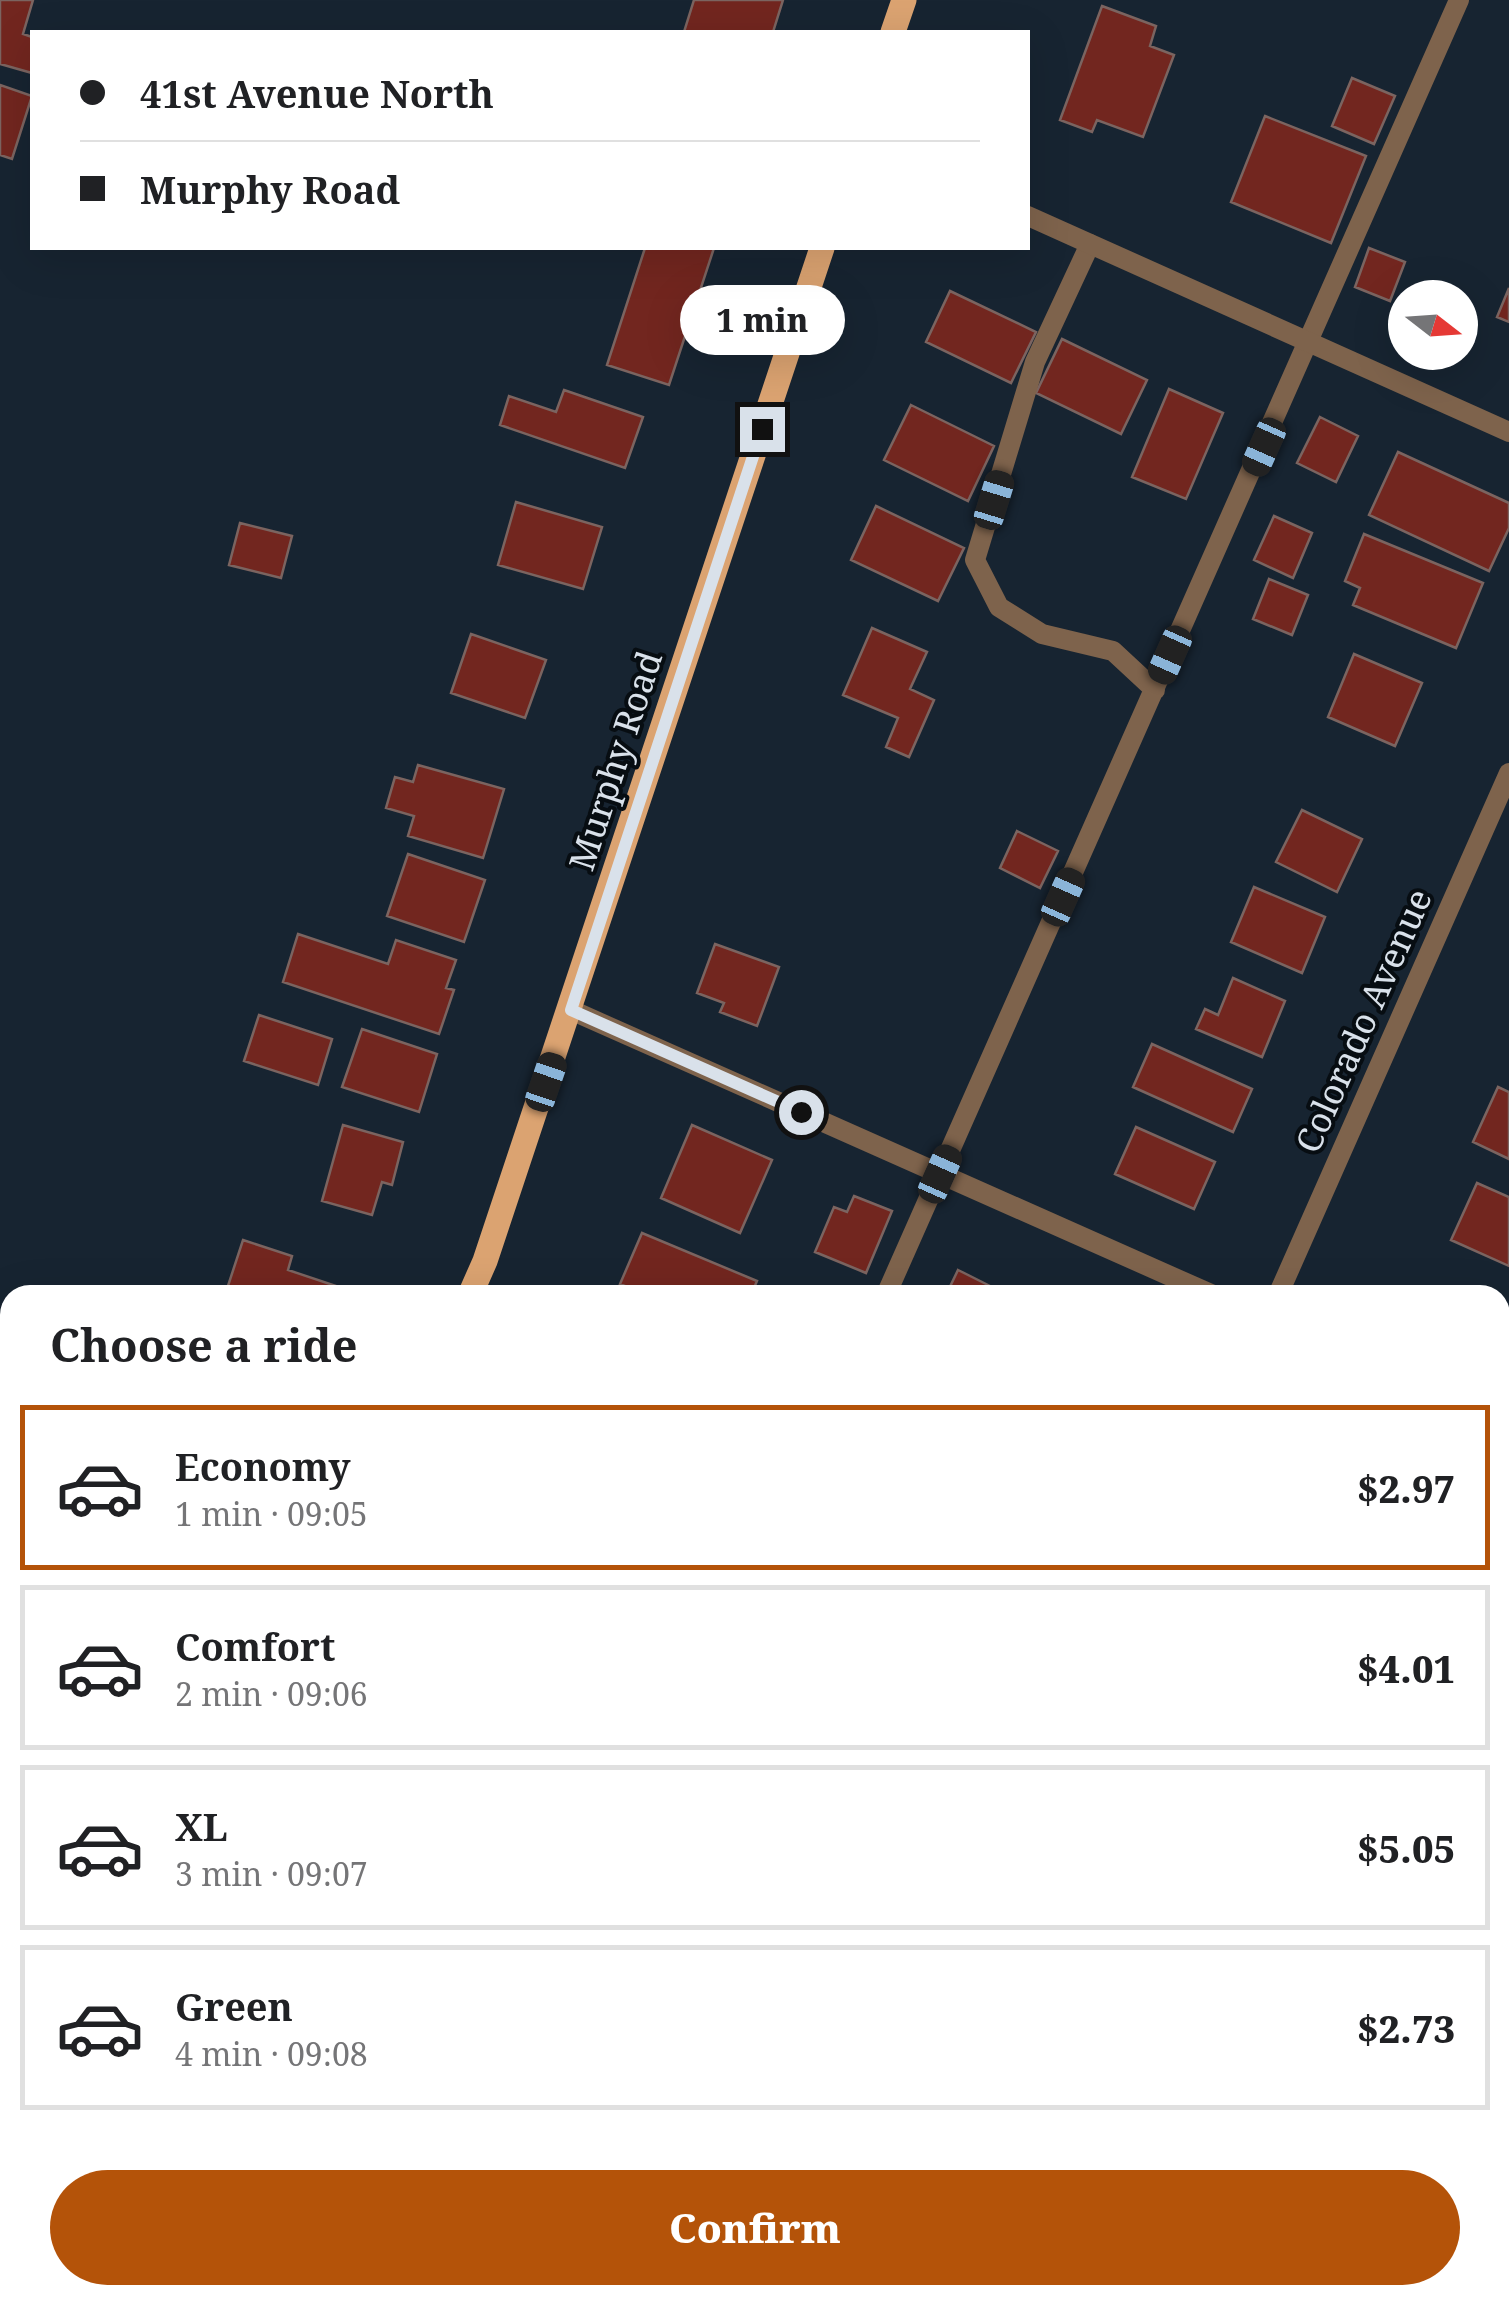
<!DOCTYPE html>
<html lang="en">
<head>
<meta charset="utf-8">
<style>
	:root { --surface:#fff; --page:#f2f2f2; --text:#202124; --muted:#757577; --line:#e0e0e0; --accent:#b45309 }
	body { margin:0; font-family:"Noto Serif",serif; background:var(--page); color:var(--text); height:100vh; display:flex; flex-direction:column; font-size:38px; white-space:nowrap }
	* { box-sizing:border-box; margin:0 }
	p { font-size:32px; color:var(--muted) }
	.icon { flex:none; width:55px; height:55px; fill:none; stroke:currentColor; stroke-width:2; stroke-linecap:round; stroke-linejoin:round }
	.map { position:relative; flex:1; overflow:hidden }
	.details { position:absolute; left:0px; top:1285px; width:1510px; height:1020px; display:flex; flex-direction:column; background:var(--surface); border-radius:30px 30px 0 0; box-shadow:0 10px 40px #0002 }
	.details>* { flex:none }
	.guide { position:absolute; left:30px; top:30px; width:1000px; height:220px; border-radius:0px; box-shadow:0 10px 40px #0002; display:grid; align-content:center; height:220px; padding:0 50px; background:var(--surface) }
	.needle { width:65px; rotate:107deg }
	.buttons { position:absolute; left:1388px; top:280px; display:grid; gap:20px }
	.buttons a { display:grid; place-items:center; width:90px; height:90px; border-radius:50%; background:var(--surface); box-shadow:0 10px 40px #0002; font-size:50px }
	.end { position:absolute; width:45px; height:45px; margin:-22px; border:12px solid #d9e1ea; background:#111; box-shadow:0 0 0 5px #111 }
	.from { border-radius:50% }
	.bubble { position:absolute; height:70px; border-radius:35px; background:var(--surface); box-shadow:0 10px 40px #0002; font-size:32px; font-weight:800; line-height:70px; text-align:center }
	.car { position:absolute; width:30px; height:60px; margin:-30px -15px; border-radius:12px; box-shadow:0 0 8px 2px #0007; background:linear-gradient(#222 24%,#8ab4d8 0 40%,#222 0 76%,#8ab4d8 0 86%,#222 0) }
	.guide b { display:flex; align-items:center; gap:35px; height:95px; font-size:38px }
	.guide b+b { border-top:2px solid var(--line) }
	.guide i { width:25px; height:25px; background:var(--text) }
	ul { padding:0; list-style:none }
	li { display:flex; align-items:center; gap:30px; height:165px; margin:0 20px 15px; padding:0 30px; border:5px solid var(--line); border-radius:0px }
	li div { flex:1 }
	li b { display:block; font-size:38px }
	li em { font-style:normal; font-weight:800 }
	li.active { border-color:var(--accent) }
	li>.icon { width:90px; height:90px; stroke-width:1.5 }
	h2 { padding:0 50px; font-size:45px; line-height:120px }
	.cta { display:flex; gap:20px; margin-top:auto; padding:20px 50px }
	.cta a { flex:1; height:115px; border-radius:60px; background:var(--accent); color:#fff; font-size:40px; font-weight:800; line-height:115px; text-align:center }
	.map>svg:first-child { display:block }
	.building { fill:#72261f; stroke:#7b6460; stroke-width:2.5 }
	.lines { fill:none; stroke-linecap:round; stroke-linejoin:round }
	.service { stroke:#7e634c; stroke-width:20 }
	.minor { stroke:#7e634c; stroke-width:20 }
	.primary { stroke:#dba371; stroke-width:25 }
	.route { stroke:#d9e1ea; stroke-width:12 }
	.labels { text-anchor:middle; stroke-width:8; stroke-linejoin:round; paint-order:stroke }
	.street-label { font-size:35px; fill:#d9e1ea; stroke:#070d12 }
</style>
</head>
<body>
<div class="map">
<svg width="1509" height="2305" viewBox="0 0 1509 2305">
	<rect width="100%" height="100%" fill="#172431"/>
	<path class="building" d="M0,0H33L23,34L32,37V73L0,64Z
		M694,0H783L773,32H684Z
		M1102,6L1156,26L1150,46L1174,55L1143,137L1097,120L1092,132L1060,120Z
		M1352,78L1395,96L1374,144L1332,126Z
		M0,85L32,96L12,159L0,155Z
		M1265,116L1366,156L1331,243L1231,202Z
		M645,248H714L669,385L607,365Z
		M1369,248L1405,262L1390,301L1355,287Z
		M1509,288V322L1497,317Z
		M950,291L1036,332L1011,383L926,342Z
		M1062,339L1147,380L1121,434L1036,393Z
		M1169,389L1223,413L1186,499L1132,477Z
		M564,390L643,417L625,468L500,425L509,396L556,412Z
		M911,405L994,446L968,501L884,460Z
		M1320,417L1358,436L1336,482L1297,463Z
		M1398,452L1509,503V528L1489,571L1369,515Z
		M516,502L602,527L583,589L498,565Z
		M876,506L964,548L938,601L851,560Z
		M1274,516L1312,533L1293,578L1254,560Z
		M240,523L292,536L281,578L229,565Z
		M1364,534L1483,583L1456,648L1353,605L1360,588L1345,581Z
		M1269,579L1308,595L1292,635L1253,619Z
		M872,628L927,652L910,689L934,700L909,757L886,747L898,718L843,695Z
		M471,634L546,660L525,718L451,693Z
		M1354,654L1422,683L1395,746L1328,717Z
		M418,765L504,789L483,858L408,836L414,816L386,808L395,777L413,782Z
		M1302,810L1362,839L1337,892L1276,862Z
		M1017,831L1058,851L1040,888L1000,868Z
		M408,854L485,880L464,942L387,916Z
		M1254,887L1325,917L1302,973L1231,942Z
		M298,934L388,964L396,940L456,960L446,988L454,990L439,1034L283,982Z
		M715,944L779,967L757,1026L720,1012L724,1003L697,993Z
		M1233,978L1285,1001L1262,1057L1196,1029L1205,1009L1218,1015Z
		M259,1015L332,1039L318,1085L244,1061Z
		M362,1029L437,1054L419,1112L342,1087Z
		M1152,1044L1252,1089L1233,1132L1133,1087Z
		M1498,1087L1509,1092V1159L1473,1142Z
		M343,1125L403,1142L392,1185L382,1182L372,1215L322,1201Z
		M692,1125L772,1160L740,1233L661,1198Z
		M1136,1127L1215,1162L1194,1209L1115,1174Z
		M1477,1183L1509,1197V1266L1451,1240Z
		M854,1196L892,1211L866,1273L815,1252L834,1207L847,1212Z
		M642,1233L757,1281L751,1295H646L620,1284Z
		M243,1240L292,1256L288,1270L342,1288L339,1295H225Z
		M958,1270L992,1287L989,1295H946Z
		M0,1938L10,1942V2004L0,2000Z
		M1500,2088L1509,2092V2157L1500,2153V2138L1505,2126L1500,2124Z
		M164,2295H234L229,2305H186Z
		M624,2295H646L668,2305H620Z
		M690,2295H741L736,2305H711Z
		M960,2295H1091L1087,2305H960L956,2303Z
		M1162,2295H1213L1208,2305H1160Z
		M1418,2295H1493L1503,2300L1501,2305H1413Z"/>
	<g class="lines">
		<path class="service" d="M1090,244L1035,362L975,560L999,607L1042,634L1113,651L1155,690
			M886,1295L1459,0
			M1500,1696L1509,1674
			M1500,2279L1509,2282
			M441,2305L446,2295
			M1230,2305L1234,2295"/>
		<path class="minor" d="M1028,216L1509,432
			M571,1010L1213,1295
			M1278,1295L1509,773
			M1500,1427L1509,1431
			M0,2289L10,2292
			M837,2305L841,2295"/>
		<path class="primary" d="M893,32L904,0
			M470,1295L485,1261L822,248
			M28,2305L33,2295"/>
	</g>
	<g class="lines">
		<path class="route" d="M762,429L571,1010L801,1112"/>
	</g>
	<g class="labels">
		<g class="street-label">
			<text transform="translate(616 761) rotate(-72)" y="12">Murphy Road</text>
			<text transform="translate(1364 1021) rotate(-66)" y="12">Colorado Avenue</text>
		</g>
	</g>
</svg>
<div class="buttons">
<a><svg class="needle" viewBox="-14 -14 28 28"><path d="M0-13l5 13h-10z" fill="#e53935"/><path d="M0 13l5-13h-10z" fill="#757577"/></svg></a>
</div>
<i class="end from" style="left:801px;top:1112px"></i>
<i class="end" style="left:762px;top:429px"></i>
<div class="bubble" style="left:680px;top:285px;width:165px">1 min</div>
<i class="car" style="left:1264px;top:447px;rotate:204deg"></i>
<i class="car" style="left:994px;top:500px;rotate:17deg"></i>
<i class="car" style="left:1170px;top:655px;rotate:204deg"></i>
<i class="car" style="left:1063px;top:897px;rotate:24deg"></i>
<i class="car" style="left:546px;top:1082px;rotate:19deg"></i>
<i class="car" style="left:940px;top:1174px;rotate:24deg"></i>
<div class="guide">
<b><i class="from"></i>41st Avenue North</b>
<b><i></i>Murphy Road</b>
</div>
<section class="details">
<h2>Choose a ride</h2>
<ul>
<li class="active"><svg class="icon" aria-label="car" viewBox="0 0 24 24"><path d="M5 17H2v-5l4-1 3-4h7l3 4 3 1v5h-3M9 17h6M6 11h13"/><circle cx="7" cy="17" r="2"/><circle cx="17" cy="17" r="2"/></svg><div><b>Economy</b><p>1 min · 09:05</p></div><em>$2.97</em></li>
<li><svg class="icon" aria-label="car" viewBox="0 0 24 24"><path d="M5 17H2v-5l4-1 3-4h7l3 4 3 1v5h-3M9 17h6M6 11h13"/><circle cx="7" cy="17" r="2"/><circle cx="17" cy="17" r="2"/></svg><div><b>Comfort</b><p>2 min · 09:06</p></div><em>$4.01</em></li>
<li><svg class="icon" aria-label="car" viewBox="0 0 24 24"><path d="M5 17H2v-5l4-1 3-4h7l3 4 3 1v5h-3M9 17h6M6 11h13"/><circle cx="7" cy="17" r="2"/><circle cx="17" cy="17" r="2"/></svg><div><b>XL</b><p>3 min · 09:07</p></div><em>$5.05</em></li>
<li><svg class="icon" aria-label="car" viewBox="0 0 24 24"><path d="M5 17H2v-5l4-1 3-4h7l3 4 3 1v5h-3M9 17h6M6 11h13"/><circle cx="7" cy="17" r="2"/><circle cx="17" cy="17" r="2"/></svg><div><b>Green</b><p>4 min · 09:08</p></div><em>$2.73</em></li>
</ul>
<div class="cta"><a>Confirm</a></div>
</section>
</div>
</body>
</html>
